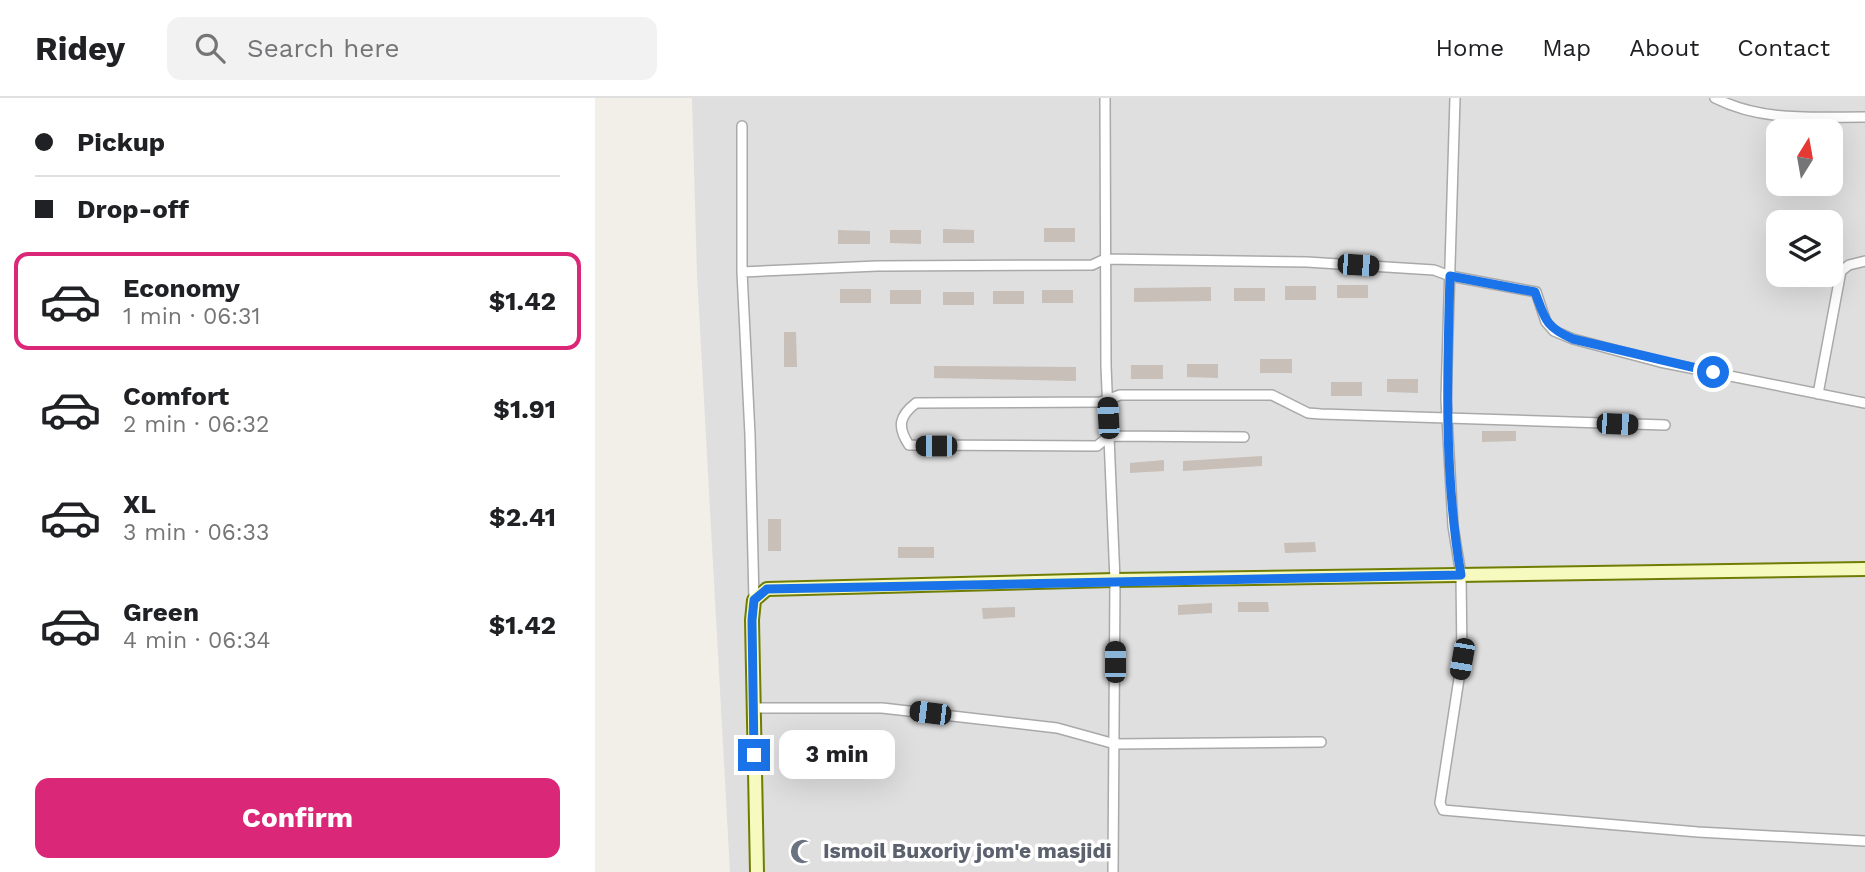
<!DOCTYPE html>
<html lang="en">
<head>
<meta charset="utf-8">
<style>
	:root { --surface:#fff; --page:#f2f2f2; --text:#202124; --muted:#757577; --line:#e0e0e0; --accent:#db2777 }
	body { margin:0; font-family:"Work Sans",sans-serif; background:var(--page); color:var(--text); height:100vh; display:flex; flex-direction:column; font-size:26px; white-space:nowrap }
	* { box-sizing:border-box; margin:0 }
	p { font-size:23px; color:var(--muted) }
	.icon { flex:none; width:38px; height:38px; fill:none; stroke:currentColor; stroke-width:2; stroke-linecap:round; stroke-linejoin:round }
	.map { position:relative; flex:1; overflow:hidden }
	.details { display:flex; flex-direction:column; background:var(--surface); width:595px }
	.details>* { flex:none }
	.banner { display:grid; align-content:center; height:154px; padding:0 35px; background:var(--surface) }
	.needle { width:46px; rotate:11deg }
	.buttons { position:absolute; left:1171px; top:21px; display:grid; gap:14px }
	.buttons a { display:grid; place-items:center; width:77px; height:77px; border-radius:14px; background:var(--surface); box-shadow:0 7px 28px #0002; font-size:35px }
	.end { position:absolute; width:32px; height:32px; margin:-16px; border:9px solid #1a73e8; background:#fff; box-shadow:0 0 0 4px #fff }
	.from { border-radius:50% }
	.bubble { position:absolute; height:49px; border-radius:14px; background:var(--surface); box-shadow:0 7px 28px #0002; font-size:23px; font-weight:700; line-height:49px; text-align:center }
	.car { position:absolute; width:21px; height:42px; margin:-21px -10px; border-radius:9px; box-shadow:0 0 5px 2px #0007; background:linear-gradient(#222 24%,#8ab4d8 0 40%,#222 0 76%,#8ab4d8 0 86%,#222 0) }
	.banner b { display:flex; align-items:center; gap:24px; height:66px; font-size:26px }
	.banner b+b { border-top:2px solid var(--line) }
	.banner i { width:18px; height:18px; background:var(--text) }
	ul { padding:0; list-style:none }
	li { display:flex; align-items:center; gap:21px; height:98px; margin:0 14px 10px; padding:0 21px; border:4px solid transparent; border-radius:14px }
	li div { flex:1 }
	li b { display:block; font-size:26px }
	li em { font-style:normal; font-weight:700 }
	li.current { border-color:var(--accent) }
	li>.icon { width:63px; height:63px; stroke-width:1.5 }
	.cta { display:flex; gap:14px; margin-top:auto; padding:14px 35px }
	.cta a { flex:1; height:80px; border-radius:14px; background:var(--accent); color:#fff; font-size:28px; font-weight:700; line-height:80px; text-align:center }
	header { display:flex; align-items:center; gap:42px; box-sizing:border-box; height:98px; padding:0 35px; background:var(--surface); border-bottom:2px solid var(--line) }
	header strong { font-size:33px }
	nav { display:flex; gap:38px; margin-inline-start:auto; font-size:24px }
	.search { width:490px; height:63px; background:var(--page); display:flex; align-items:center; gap:18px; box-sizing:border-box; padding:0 24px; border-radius:14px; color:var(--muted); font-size:26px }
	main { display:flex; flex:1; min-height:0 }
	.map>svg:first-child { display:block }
	.residential { fill:#e0dfdf; fill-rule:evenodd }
	.building { fill:#c7bfb8 }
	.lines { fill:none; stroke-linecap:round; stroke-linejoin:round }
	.minor-casing { stroke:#a9a9a9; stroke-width:12 }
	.secondary-casing { stroke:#707d05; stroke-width:16 }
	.minor { stroke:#fff; stroke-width:9 }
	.secondary { stroke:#f7fabf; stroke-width:12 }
	.route { stroke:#1a73e8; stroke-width:9 }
	.labels { text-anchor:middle; stroke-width:7; stroke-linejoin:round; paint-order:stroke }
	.worship-label { font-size:21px; font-weight:bold; fill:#5b616d; stroke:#fff; text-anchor:start }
</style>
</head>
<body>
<header>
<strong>Ridey</strong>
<div class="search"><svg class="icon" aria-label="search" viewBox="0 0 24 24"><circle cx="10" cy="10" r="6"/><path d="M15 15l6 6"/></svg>Search here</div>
<nav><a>Home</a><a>Map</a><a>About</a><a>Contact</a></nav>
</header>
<main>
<section class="details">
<div class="banner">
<b><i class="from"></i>Pickup</b>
<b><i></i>Drop-off</b>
</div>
<ul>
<li class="current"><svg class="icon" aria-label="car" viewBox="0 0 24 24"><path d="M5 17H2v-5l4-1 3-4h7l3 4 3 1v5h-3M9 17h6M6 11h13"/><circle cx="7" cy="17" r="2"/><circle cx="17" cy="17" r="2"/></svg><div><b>Economy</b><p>1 min · 06:31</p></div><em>$1.42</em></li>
<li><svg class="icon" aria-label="car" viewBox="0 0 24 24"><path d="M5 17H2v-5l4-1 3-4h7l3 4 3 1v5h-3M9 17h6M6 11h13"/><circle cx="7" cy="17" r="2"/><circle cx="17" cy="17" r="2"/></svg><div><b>Comfort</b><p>2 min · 06:32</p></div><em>$1.91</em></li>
<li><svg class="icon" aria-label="car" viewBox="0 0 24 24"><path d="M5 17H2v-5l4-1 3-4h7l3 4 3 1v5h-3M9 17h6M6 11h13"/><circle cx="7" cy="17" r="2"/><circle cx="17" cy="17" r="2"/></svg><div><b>XL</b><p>3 min · 06:33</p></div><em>$2.41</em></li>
<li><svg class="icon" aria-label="car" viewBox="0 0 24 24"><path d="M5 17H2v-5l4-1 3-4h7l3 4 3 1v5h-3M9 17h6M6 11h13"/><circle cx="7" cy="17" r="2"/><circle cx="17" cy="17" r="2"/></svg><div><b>Green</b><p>4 min · 06:34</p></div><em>$1.42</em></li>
</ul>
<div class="cta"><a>Confirm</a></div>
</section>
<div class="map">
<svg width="1270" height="774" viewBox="0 0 1270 774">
	<rect width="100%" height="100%" fill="#f2efe9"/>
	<path class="residential" d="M97,0H1270V774H135L102,176ZM1183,33H1236V86H1183ZM1183,124H1236V177H1183Z"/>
	<path class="building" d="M449,130H480V144H449Z
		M348,131L379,132V145H348Z
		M243,132L275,133V146H243Z
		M295,132H326V146L295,145Z
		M742,187H773V200H742Z
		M690,188H721V202H690Z
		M616,189V203L539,204V190Z
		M639,190H670V203H639Z
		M245,191H276V205H245Z
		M295,192H326V206H295Z
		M447,192H478V205H447Z
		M398,193H429V206H398Z
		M348,194H379V207H348Z
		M189,234H201L202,269H189Z
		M665,261H697V275H665Z
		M592,266H623V280L592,279Z
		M536,267H568V281H536Z
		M339,268L481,269V283L339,280Z
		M792,281H823V295L792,294Z
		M736,284H767V298H736Z
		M887,333H921V343L887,344Z
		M667,358V368L588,373V363Z
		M569,362V373L535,375V365Z
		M173,421H186V453H173Z
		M720,444L721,454L690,455L689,445Z
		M303,449H339V460H303Z
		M643,504H673L674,514H643Z
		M617,505V515L583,517V507Z
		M420,509V519L388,521L387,510Z"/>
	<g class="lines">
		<defs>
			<path id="minor" d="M510,0L511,268L520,482L518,774
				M860,0L851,301L858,428L866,477L867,561L845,705L848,712L1103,734L1270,743
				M1120,0C1167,24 1219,19 1270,19
				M147,28V174L155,337L159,502
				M147,174L282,168L497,167L510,161L712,164L839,172L855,178L941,194L951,224L959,233L978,241L1065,264L1270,305
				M1223,296L1246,173L1254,167L1270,163
				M649,339L514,338L502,348L314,347C302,329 304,318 321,305L506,304L525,297H677L713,315L726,316L1070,327
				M158,610H287L462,630L520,646L726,644"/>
			<path id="secondary" d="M162,774L157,522L159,502L172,491L520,482L1270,471"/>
		</defs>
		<use href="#minor" class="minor-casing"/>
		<use href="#secondary" class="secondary-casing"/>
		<use href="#minor" class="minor"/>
		<use href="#secondary" class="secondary"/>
	</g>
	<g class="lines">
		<path class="route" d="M159,657L157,522L159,502L172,491L866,477C849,378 852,278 855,178L940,194C950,221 950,229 978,241L1118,274"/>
	</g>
	<defs>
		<symbol id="mosque-bare" viewBox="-9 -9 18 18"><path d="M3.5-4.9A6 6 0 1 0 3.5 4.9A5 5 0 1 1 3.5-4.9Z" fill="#6b7280" stroke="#fff" stroke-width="2.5" paint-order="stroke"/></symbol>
	</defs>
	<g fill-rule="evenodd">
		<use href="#mosque-bare" x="190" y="736" width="35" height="35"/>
	</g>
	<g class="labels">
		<g class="worship-label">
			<text x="228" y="760">Ismoil Buxoriy jom'e masjidi</text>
		</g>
	</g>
</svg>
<div class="buttons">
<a><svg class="needle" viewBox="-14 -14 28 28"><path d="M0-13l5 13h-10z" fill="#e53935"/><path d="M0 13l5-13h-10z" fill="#757577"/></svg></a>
<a><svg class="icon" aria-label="layers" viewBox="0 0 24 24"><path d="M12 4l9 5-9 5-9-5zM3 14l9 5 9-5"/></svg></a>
</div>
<i class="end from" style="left:1118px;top:274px"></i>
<i class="end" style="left:159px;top:657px"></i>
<div class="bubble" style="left:184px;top:632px;width:116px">3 min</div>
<i class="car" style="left:763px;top:167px;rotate:94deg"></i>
<i class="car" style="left:513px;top:320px;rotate:357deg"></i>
<i class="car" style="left:1022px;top:326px;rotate:92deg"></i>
<i class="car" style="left:341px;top:348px;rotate:270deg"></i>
<i class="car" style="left:867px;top:561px;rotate:190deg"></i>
<i class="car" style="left:520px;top:564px;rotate:0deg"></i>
<i class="car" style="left:335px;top:615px;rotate:277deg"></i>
</div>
</main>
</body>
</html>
